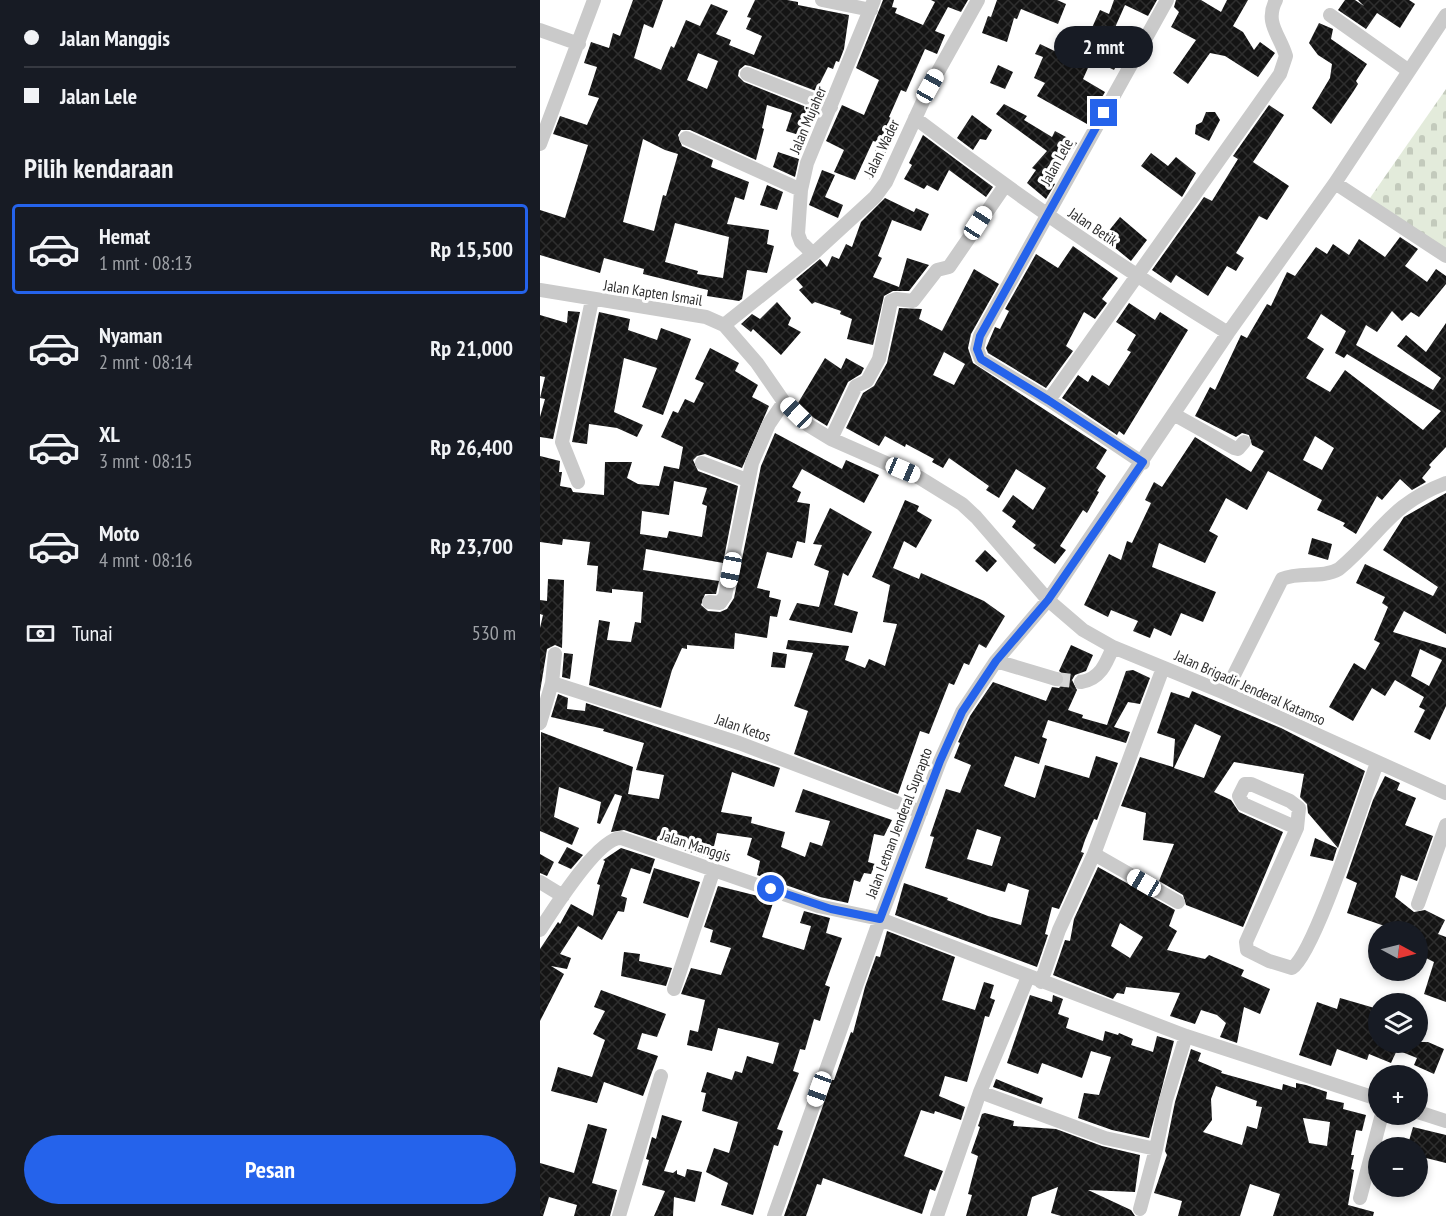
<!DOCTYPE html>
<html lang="id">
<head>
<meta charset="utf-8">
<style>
	:root { --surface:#171b24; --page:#20242c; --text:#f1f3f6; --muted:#9ea1a6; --line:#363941; --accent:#2563eb }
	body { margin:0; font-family:"PT Sans Narrow",sans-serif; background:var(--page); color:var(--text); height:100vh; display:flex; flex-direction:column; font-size:22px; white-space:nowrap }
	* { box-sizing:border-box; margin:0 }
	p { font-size:20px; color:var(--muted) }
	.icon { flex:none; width:33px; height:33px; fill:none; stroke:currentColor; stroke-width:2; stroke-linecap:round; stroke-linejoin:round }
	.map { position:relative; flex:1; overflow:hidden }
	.side { display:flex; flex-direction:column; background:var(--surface); width:540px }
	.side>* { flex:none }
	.guide { display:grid; align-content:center; height:132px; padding:0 24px; background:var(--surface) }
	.needle { width:39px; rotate:97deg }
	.buttons { position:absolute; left:828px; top:921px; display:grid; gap:12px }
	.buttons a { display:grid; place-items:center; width:60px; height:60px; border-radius:50%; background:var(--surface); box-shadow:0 3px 9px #0003; font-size:30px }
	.end { position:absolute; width:27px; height:27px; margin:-14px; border:8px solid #2563eb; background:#fff; box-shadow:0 0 0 3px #fff }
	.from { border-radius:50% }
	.bubble { position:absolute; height:42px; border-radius:21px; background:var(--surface); box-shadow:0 3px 9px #0003; font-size:20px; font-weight:700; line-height:42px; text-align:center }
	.car { position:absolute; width:18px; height:36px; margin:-18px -9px; border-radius:8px; box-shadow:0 0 4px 2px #0007; background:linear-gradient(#fff 24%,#345 0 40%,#fff 0 76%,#345 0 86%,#fff 0) }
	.guide b { display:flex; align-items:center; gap:21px; height:57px; font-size:22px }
	.guide b+b { border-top:2px solid var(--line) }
	.guide i { width:15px; height:15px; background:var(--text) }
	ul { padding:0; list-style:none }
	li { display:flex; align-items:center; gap:18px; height:90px; margin:0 12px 9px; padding:0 12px; border:3px solid transparent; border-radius:6px }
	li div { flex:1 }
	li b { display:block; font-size:22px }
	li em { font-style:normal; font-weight:700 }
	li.active { border-color:var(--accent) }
	li>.icon { width:54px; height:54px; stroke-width:1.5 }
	h2 { padding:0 24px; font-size:27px; line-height:72px }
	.pay { display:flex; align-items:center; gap:15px; height:66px; padding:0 24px; font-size:22px }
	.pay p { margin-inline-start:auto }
	.primary-button { display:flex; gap:12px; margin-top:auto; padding:12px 24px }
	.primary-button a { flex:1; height:69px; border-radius:36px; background:var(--accent); color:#fff; font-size:24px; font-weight:700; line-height:69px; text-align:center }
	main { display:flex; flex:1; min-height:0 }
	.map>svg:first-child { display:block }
	.cemetery { fill:url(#cemetery-stones) }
	.building { fill:url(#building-cross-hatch); fill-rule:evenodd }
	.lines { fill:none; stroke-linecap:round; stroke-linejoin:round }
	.minor-tunnel { stroke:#d5d5d5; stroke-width:14; stroke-dasharray:14 7; stroke-linecap:butt }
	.minor { stroke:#cacaca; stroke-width:14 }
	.route { stroke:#2563eb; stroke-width:8 }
	.labels { text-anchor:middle; stroke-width:6; stroke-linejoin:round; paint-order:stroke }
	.street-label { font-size:15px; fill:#2d2d2d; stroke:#fff }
</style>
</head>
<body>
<main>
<section class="side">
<div class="guide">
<b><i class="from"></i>Jalan Manggis</b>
<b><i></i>Jalan Lele</b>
</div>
<h2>Pilih kendaraan</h2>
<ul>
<li class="active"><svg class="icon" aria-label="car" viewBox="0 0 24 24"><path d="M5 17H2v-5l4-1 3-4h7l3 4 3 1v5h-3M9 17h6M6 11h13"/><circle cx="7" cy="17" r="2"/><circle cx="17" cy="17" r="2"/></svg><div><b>Hemat</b><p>1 mnt · 08:13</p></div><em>Rp 15,500</em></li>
<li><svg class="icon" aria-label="car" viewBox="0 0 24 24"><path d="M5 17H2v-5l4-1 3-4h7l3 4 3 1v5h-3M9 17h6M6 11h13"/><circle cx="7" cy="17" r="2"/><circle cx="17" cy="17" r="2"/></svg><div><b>Nyaman</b><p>2 mnt · 08:14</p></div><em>Rp 21,000</em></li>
<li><svg class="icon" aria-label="car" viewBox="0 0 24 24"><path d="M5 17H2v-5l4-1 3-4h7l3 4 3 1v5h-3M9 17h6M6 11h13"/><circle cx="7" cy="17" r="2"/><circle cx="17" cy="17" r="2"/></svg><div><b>XL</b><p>3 mnt · 08:15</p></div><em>Rp 26,400</em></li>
<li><svg class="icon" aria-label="car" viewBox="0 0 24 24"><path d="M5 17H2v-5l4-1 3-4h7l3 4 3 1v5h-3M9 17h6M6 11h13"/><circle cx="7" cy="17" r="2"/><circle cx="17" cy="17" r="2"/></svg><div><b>Moto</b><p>4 mnt · 08:16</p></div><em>Rp 23,700</em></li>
</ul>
<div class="pay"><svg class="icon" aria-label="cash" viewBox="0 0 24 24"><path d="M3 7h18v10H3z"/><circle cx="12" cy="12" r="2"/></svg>Tunai<p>530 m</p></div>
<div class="primary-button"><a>Pesan</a></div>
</section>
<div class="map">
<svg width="906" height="1216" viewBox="0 0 906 1216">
	<defs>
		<pattern id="cemetery-stones" width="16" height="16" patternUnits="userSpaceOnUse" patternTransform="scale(1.5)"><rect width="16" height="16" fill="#e3ebdb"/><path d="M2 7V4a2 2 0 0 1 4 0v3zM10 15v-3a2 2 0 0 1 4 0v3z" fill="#c3cabc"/></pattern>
		<pattern id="building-cross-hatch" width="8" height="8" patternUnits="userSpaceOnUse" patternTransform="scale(1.5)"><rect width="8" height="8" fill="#141414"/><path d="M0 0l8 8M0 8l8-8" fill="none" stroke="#2e2e2e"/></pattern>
	</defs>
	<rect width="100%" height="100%" fill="#fff"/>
	<path class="cemetery" d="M906,89V260L823,208Z"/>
	<path class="building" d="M93,0H123L113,28L104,24L94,58L121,70L131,46L134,48L146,20L160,26L171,4L188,11L176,34L191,40L189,45L214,55L222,36L206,29L211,18L207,17L215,0H247L258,2V5L309,15L304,49L299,62L296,61L293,69L288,67L276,91L210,66L205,65L199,70L198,76L204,82L274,110L270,122L265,120L259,135L246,131L252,113L227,105L222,128L224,129L216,160L150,130H141L138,135L142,146L173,160L171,167L209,182L204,200L195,197L187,224L229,230L227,244L234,246L227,273L207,270L202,299L199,301L167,296L168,290L103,274L104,269L64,258L60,273L0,255V210L25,218L48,145L13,134L20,116L47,125L59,98L48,95L57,67L44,63L51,42L69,48L73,33L80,36ZM158,53L178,61L167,89L147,80ZM103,139L125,150L138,154L126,196L123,195L114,231L83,222ZM135,223L189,237L183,278L157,274L158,271L125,262Z
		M343,0H354L352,7L357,8L355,13L383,25L395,2L391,0H428L421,12L408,7L395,31L405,35L397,54L385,49L366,92L361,90L349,117L359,122L334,180L329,179L337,142L333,141L315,180L294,172L304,150L286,141L302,105L324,115L339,80L316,68Z
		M457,0H517L526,4L518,24L481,9L477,19L474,18L467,42L442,33L448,16L451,17Z
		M574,0H617L608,16L585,5L565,50L580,58L574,70L552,59L543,79L565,92L547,124L497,96L505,83L494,78L503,57L495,54L500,44L527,57L535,40L545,43L560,10L569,14Z
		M636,0H661L681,12L687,0H708L693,26L703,32L714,50L720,42L735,53L718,77L685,56L670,53L648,84L633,73L656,40L631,27L639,12L634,7Z
		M805,0H815L824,6L818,0H869L875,4L860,28L837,13L826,29L798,10Z
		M779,23L793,29L791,39L827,64L816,81L818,84L813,92L791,124L772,108L790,78L792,64L778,55L769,43Z
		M458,65L473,72L465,89L450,83Z
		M464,104L487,116L484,120L512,137L515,131L537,143L511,181L515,184L506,199L487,183L496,170L492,168L507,151L456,114Z
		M729,105L744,115L713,162L749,186L727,220L719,216L696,253L704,258L696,271L687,266L668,296L636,275L631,283L612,270L664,197L672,201L698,159L693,156Z
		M666,112H675L680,120L669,141L655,134L656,125L662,122Z
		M432,115L452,130L446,140L440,139L433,150L417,138Z
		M383,135L453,187L446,197L409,170L398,191L387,185L384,189L364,179L372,165L369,163Z
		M238,152L259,159L255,177L233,167Z
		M611,153L628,166L636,157L656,173L642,197L601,166Z
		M282,170L295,175L285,197L303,205L298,218L269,205Z
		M227,185L243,192L237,210L220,205Z
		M345,198L374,212L376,208L389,214L381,231L352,220L338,256L342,258L333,277L359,287L367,258L389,265L369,291H353L344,296L333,345L307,339L312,319L300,314L301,311L275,302L272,304L259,290L263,287L256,279L280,259L287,267L292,256L299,259L306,244L312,247L321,222Z
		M580,217L607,240L591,261L563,238Z
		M860,237L878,249L865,266L887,282L896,269L906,276V284L879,317L871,312L862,321L852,311L837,332L826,325L816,345L893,390L901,378L857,346L866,335L886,352L906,323V447L889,465L891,467L882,478L886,482L872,490L860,479L842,500L837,496L816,534L803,526L805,523L777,510L782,500L728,471L707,510L686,498L669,531L678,536L665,563L619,543L612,567L676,592L663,622L641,613L631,636L614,628L610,638L593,631L598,621L571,610L568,617L544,605L569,554L581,560L587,541L592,543L611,503L605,500L614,482L622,487L655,437L711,472L724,451L712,445L709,435L702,433L696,437L655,416L670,387L675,390L701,335L707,338L727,304L731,306L747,272L755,276L776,247L787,254L793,244L809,255L819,239L845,257ZM781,314L806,331L795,353L804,358L807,354L901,411L883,430L805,370L790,392L766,378L784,349L767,338ZM775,436L794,448L782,470L763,460Z
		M533,246L578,278L562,299L567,303L555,319L544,312L526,346L533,351L506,388L448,353L446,348L455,327L460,329L469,311L465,309L496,254L518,268Z
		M434,269L459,284L431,334L428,348L433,363L567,450L556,468L566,476L557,491L559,492L547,513L543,510L520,546L526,550L515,564L493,548L496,545L472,527L476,521L462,511L473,495L493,510L506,488L476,469L459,498L446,490L449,486L409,458L403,468L392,462L394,459L366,444L365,447L345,436L339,446L306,428L323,393L334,386L347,363L359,308L382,309L379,319L402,331ZM404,352L425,364L414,385L393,375Z
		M237,302L251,318L248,325L261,332L241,355L213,329L211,332L201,324L212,314L220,319Z
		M589,303L615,320L620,312L648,330L584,435L579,431L577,435L522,398L538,375L548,382L552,375L569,386L591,352L587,350L596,335L576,322Z
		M28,311L40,312L13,439L0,437V417L5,399L0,398L5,377L0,376V315L27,323Z
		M59,312L90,319L88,330L117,340L121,328L151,339L123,415L102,407L117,368L84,358L74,412L103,425L97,437L77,428L49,424L47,444L32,442Z
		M170,348L199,363L195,371L218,385L212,397L229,406L202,468L165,454L157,456L153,460L158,471L198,486L183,563L106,549L103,570L179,581L176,594H165L161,605L168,611L180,612L187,609L194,598L221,466L235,433L302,469L306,460L339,475L324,503L262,469L252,487L261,492L257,502L270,504L265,543L257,541L252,558L227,552L217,588L230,591L229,597L241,600L237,617L230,616L227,638L195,633L194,649L147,645V649L142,648L132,670L121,708L49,685L59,620L70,622L67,640L91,642L95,622L101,623L103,592L72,589V593L56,591L58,566L47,565L50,542L23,539L22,545L0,542V456L20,461L19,472H22L20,486L31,488L33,492L64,495L65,462H92L87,478L98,484L119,486L124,466L139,469L143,447L121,437L133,411L138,413L145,399L154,403L164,383L155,379ZM134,481L167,488L162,504L167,506L162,537L129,531L127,538L100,534L102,511L129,515Z
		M285,358L301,369L306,358L324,368L321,374L308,382L287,426L274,418L258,403Z
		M906,493V634L864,611L853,632L906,648V706L890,740L874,732L885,710L879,707L884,697L855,680L845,696L832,688L813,721L789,707L814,663L825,670L840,643L834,640L848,607L842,603L845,597L816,583L825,564L893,596L898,587L843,550L864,517ZM880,649L902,660L889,686L871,676Z
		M365,500L379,506L377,511L392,520L376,548L364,541L353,568L379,579L381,573L444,601L465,616L446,648L439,644L429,665L424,663L414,685L409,683L389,734L380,731L358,794L254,754L268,711L254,706L273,653L246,649L248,640L309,646L305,660L325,668L329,659L345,666L357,624L343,622L350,585L332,577Z
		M290,508L332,532L308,576L303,573L294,605L318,612L312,633L249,620L257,603L279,607L289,571L274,565L282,545L273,544Z
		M772,538L792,544L788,560L768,554Z
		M445,550L457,561L447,572L435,561Z
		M8,579L24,580L22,648L15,645L7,649L0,692V628L3,615L0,614V600L7,601Z
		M531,645L553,655L546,671L535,675L532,680L537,690L528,710L543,715L542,718L567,725L586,671L593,670L610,678L600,704L588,702L574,727L590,732L586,743L508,720L502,737L507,739L499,764L475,756L464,786L495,798L505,765L549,778L556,756L578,763L557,820L554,819L545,840L541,852L544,853L519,909L512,907L505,934L508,935L497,967L355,915L364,883L408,898L407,900L448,916L481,925L489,890L468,883L465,892L385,868L394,837L390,836L406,789L420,793L431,765L414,758L420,743L418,742L430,716L453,682L506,701L512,687L519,688L524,682L525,676L519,671ZM437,829L461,837L452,866L427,859Z
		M233,652L247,654L245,668L231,667Z
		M24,653L33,654L30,679L22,677Z
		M652,691L741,728L825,771L798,848L768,813L767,804L760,797L764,774L694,762L674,792L691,800L699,812L743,832L703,927L646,905L643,895L619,881L634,844L603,840L606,813L581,806L600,757L633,767L635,739L617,733L631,692L649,698ZM655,724L681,736L664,778L634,768Z
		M18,694L28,698L27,709L45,711L46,703L240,768L234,787L192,772L181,812L212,817L211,823L245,832L241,847L265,857L270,842L282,846L290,821L255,812L263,789L352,820L344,836L334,834L328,862L335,864L331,874L324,873L320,882L314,880L308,903L280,897L217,875L220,861L207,855L212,838L177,833L171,859L84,830L71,832L82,796L75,794L60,824L57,823L61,802L19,787L14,817L39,828L32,845L0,831L1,732L93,767L88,794L119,799L124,775L96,770L104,743L63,731L64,729L11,717Z
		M845,776L860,783L857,790L876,798L865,825L893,836L877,881L861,875L855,897L874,912L885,910L905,920L898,934L906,937V1002L884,994L894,962L878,954V932H862L807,913L817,883L806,878L833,800Z
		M775,838L797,848L793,861L770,856Z
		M27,847L43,855L31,869L18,863Z
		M81,848L115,859L110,874L91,868L81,896L87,898L84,912L78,911L62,940L38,926L20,954L31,958L27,969L11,966L24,974L0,1021V949L18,922L20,924L31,904L53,916L60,885L57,884L65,861L63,860Z
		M0,854L14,862L7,876L0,873Z
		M558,867L635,910L629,926L637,931L627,950L665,959L669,955L704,970L701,976L730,989L720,1014L704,1007L697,1043L680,1037L686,1023L677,1015L661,1010L655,1024L630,1016L640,993L586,987L584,994L577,993L573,999L513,975L525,940L530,941L534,919ZM580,923L603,937L590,958L571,946Z
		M114,868L160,882L148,918L103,903Z
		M178,886L234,900L222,937L264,950L271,926L260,923L264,911L290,918L286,933L302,938L285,985L290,987L280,1021L274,1019L265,1050L260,1049L253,1071L259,1073L237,1129L243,1131L238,1146L234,1145L213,1215L181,1205L188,1183L166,1172L174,1148L189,1153L198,1122L162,1111L166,1093L161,1092L167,1072L192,1080L195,1071L202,1073L207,1056L233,1064L239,1043L178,1028L172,1051L147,1045L150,1030L158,1032L165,1000L141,994L151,968L181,975L191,948L170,942L173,930L164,927Z
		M347,931L415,957L402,1000L435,1010L444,982L454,985L450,998L455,1000L449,1017L445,1016L427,1082L405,1076L399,1096L425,1107L421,1120L395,1111L394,1114L381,1110L364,1156L403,1171L395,1191L390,1189L382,1214L283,1178L281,1185L277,1184L266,1216H244L292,1080H294L311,1032L313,1033L325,987L336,956L340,957Z
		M84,952L100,954L99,961L132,968L126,986L81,976Z
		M61,990L126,1014L117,1037L102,1033L97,1049L118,1056L103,1096L64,1082L57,1103L11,1091L18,1067L52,1077L65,1040L53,1034L65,1011L54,1007Z
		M490,995L512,1002L513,995L523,999L518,1014L529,1018L526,1028L563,1041L565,1031L578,1035L579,1033L593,1039L591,1045L613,1052L617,1036L634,1041L609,1138L572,1130L538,1118L544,1093L559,1095L571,1057L551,1051L542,1078L502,1063L498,1074L467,1063Z
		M800,998L838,1009V1042H888L904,1049L894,1074L874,1065L877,1058L857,1050L851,1063L829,1054L827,1060L797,1049L791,1066L759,1055L777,1002L797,1009Z
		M651,1049L661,1053L658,1061L682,1071L681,1073L742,1090L743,1084L756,1088V1083L766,1085L787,1092L786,1099L804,1103L803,1109L826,1115L822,1131L816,1130L811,1155H814L811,1169L814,1170L808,1205L834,1212L833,1216H733L740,1194L710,1184L700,1216H638L642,1201L614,1193L627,1155L625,1151L635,1102ZM676,1086L717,1101L716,1106L722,1107L717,1129L707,1126L702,1145L663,1132L672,1120L671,1099ZM763,1118L790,1122L787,1146L769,1143Z
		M456,1079L503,1098L501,1104L453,1087Z
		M445,1113L474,1121L473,1126L516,1129L562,1146L600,1155L595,1192L548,1190L591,1210L595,1216H521L511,1213L518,1187L492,1197L487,1216H426L432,1195L428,1194L438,1156L431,1153L440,1127L438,1126L442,1114Z
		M122,1115L142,1121L124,1171L133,1173L137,1170V1174L145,1177L147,1169L162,1172L155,1202L134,1197L133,1216H114L125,1191L102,1185L109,1160L106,1159L112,1137L116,1139Z
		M48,1124L67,1129L52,1183L77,1190L70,1216H34L37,1205L9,1197L3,1216H0V1163L34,1173Z
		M873,1127L906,1135V1163L878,1156V1148H867Z"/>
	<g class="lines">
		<path class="minor-tunnel" d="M516,679L541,682"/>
		<path class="minor" d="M282,0L331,10
			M790,15L869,71
			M0,30L39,44
			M207,74L291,107
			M375,118C476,195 580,267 688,333
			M146,138L261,190
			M0,144L54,0
			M795,183L906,256
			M273,254L261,242L258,234L261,190L267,163L334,0
			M0,290L166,317L184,325L217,363L244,402L268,425L291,439L380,478L422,504L436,517L508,600L543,630L573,647L685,693L906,793
			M184,325L273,254L335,197L346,182L390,86L438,0
			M509,400L740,74L746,56C740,35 724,23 736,0
			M635,415L694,448L698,449L704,442
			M291,439L316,386L327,381L339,359L351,301L356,299L373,301L397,270L409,267L464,187
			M162,463L207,480
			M603,463L509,400L441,359L437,349L440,336L627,0
			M38,482L22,442L52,300
			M169,602L180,603L185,596L212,463L229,424L244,402
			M456,661L516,679
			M541,682C560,679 566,664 573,647
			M12,683L199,743L381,812
			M685,693L742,579C760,571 782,579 799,569C842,533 849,505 906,483
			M0,723L12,683L15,654
			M757,828L703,804L699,796L705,784H711L750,801L759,808L757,828L706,942L707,950L729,961L752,968C775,953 824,797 837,763
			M554,854L638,902
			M0,882L23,896
			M878,904L906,825
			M0,930C13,910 58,838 81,838L278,906L340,919L646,1036L838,1099
			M501,982L519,930L554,854L623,668
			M134,989L174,869
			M440,1092L565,1138L616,1149
			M878,1112L906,1121
			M820,1198L842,1114
			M600,1209L616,1149L626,1100L646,1036
			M79,1216L121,1076
			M234,1216L340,919L400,761L422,712L456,661L508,600L688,333L795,183L906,15
			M397,1216L440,1092L488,977"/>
	</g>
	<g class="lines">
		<path class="route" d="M231,889L291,909L340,919L400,761L422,712L456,661L508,600L603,462L508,400L441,359L437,349L440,336L564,113"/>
	</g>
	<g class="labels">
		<g class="street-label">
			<text transform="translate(268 120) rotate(-67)" y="5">Jalan Mujaher</text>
			<text transform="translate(342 148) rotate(-64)" y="5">Jalan Wader</text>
			<text transform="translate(517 162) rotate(-61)" y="5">Jalan Lele</text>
			<text transform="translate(553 227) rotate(34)" y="5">Jalan Betik</text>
			<text transform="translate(113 293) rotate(9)" y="5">Jalan Kapten Ismail</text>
			<text transform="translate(710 688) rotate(24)" y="5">Jalan Brigadir Jenderal Katamso</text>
			<text transform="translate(203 728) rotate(19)" y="5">Jalan Ketos</text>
			<text transform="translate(359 823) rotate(-69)" y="5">Jalan Letnan Jenderal Suprapto</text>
			<text transform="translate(156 846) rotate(18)" y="5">Jalan Manggis</text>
		</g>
	</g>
</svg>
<div class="buttons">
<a><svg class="needle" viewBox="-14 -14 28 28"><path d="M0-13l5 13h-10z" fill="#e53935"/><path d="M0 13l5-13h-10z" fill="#9ea1a6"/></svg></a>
<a><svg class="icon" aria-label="layers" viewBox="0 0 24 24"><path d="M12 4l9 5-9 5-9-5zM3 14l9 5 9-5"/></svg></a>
<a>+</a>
<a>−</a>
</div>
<i class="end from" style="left:231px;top:889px"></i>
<i class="end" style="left:564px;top:113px"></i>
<div class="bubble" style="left:514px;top:26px;width:99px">2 mnt</div>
<i class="car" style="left:390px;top:86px;rotate:29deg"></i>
<i class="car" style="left:438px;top:223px;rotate:33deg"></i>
<i class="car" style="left:256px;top:413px;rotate:314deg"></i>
<i class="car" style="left:363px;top:470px;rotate:113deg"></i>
<i class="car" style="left:191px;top:570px;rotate:191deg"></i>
<i class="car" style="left:604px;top:883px;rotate:300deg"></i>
<i class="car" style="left:279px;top:1089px;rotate:200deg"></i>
</div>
</main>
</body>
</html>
